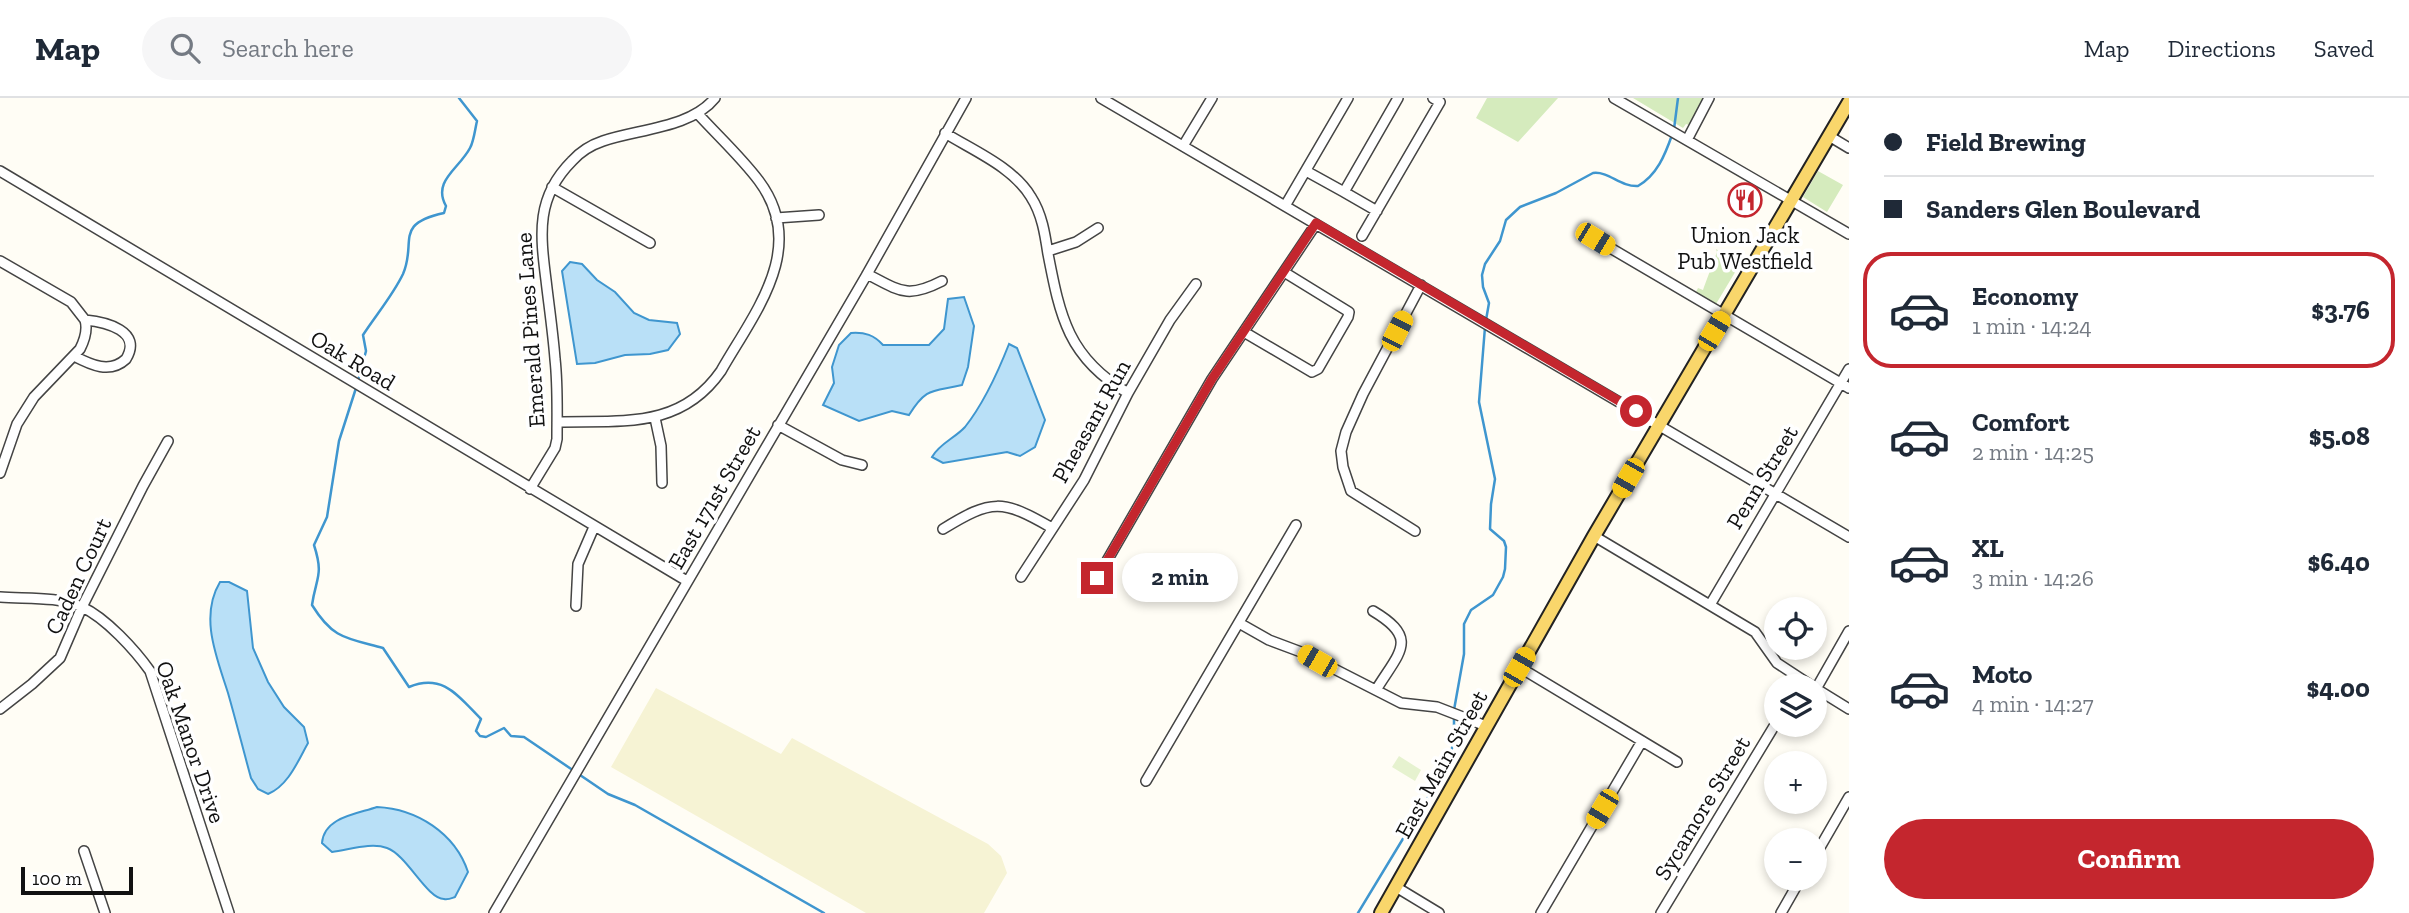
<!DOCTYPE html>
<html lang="en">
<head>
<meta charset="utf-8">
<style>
	:root { --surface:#fff; --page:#f6f6f7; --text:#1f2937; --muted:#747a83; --line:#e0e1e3; --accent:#c4262e }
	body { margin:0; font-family:"Zilla Slab",serif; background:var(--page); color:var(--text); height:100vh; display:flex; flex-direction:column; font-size:26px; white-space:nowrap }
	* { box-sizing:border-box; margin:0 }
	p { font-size:23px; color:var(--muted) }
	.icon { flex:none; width:38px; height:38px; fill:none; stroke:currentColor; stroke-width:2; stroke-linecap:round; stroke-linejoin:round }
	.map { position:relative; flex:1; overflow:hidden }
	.details { display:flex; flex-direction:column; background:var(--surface); width:560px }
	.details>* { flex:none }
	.hud { display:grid; align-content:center; height:154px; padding:0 35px; background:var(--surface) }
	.buttons { position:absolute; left:1764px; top:499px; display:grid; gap:14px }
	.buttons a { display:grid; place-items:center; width:63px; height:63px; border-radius:50%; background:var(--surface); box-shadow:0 4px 10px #0003; font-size:35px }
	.scale { position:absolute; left:21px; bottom:18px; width:112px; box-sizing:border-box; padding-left:7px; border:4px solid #111; border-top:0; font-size:19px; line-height:24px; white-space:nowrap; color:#111; -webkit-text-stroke:5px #fff; paint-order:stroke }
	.end { position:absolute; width:32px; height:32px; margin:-16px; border:9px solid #c4262e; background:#fff; box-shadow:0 0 0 4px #fff }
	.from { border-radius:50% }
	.bubble { position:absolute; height:49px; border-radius:24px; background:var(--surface); box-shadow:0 4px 10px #0003; font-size:23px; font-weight:700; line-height:49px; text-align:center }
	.car { position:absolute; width:21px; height:42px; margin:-21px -10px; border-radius:9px; box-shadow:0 0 5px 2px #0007; background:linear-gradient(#f5c518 24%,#345 0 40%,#f5c518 0 76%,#345 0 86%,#f5c518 0) }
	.hud b { display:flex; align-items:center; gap:24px; height:66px; font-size:26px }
	.hud b+b { border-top:2px solid var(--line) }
	.hud i { width:18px; height:18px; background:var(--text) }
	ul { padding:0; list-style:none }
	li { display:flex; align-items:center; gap:21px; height:116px; margin:0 14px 10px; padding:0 21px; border:4px solid transparent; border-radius:28px }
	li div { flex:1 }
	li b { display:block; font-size:26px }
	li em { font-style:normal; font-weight:700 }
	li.current { border-color:var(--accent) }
	li>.icon { width:63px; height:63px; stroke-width:1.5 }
	.button { display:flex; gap:14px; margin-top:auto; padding:14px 35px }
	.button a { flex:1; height:80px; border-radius:42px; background:var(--accent); color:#fff; font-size:28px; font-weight:700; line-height:80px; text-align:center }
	header { display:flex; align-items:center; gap:42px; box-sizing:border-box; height:98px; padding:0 35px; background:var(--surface); border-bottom:2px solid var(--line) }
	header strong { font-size:33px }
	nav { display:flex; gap:38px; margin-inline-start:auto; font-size:24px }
	.search { width:490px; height:63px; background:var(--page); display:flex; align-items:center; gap:18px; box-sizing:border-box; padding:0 24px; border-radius:38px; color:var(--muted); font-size:26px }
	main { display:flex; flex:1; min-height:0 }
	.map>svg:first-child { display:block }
	.farmland { fill:#f6f3d4 }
	.green { fill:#d5ebbd }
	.pitch { fill:#e6f2cf }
	.water { fill:#b9e0f7; stroke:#3f96cf; stroke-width:2 }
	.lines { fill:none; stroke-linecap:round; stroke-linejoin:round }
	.stream { stroke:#3f96cf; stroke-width:2.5 }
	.minor-casing { stroke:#444; stroke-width:12 }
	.major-casing { stroke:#222; stroke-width:16 }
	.minor { stroke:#fff; stroke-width:9 }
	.major { stroke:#f9d66b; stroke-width:12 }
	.route { stroke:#c4262e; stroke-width:9 }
	.labels { text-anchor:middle; stroke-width:7; stroke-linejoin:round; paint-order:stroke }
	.poi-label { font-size:23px; fill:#111; stroke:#fff }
	.street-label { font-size:23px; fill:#111; stroke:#fff }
</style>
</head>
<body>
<header>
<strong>Map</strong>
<div class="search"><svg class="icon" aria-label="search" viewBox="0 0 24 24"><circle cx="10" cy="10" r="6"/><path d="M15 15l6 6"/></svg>Search here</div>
<nav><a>Map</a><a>Directions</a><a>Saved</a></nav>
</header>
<main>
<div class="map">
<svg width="1849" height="815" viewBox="0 0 1849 815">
	<rect width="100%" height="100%" fill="#fffdf5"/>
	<path class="farmland" d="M656,590L781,656L792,640L988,746L1001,758L1007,775L984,815H866L611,669Z"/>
	<path class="green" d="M1487,0H1558L1518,44L1476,20Z
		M1633,0H1703L1689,27L1686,26L1683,30Z
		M1818,73L1843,87L1827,114L1803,99Z
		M1716,151L1740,166L1716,206L1696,194L1698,190L1703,192L1704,189L1717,154Z"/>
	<path class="pitch" d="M1399,658L1421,672L1415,683L1392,669Z"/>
	<path class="water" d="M570,164L582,166L597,182L615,194L634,215L649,222L677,225L680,236L668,252L650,256L625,257L595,265L577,266L562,173Z
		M964,199L974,228L968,269L962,287C933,294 927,288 909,317L892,313L859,323L823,307L834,285L832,269L839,247L851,235C865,234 874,237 883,247H929L944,231L948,201Z
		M1009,246L1017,250L1045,322L1035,349L1020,358L1007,354L943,365L932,359C939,346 955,340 965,329C984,305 998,274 1009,246Z
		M220,484H229L247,493L253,550L268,584L284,609L304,629L308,645C298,663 288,688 268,696L258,691L251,680C243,651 236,623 228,595C217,560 199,519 220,484Z
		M377,709C417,711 455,735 468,774L455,799C452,800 448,802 444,801C427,801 407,757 387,750C371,744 349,752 332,754L322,745C324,719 357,716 377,709Z"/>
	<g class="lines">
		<path class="stream" d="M1674,31L1678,0
			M1486,222L1489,205L1483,189L1482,177L1485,166L1500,143L1506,122L1520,109L1556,95L1593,75C1609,73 1620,89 1638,88C1657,77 1665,57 1672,37
			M358,283L366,253L363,237C376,217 393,197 403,176C417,144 393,126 444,115L446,108C432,83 459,71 470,50C474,43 475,31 477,23L459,0
			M356,290L339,343L327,419L314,447C324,478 316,479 312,507C333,541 346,540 383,550L409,589C443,575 458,598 481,621L476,633L480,638L486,639L504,630L511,638L524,639L608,696L635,707L824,815
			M1454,612L1464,556V526L1471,512L1493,497L1503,479L1505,471L1506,449L1504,443L1490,431L1491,406L1495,381L1479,304L1485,229
			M1358,815L1441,678L1450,660L1454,640V619"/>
		<defs>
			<path id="minor" d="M1101,0L1849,439
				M1614,0L1849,136
				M945,35C974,53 1013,69 1031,99C1042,116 1045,136 1048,156C1060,218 1068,260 1128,295
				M1829,38L1849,50
				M1687,42L1709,0
				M1183,48L1212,0
				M0,73L687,483
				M1306,73L1344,94L1398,0
				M552,89L650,145
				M1344,94L1377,113
				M1285,108L1348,0
				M776,120L819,117
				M1362,138L1440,4L1433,0
				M1595,141L1849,290
				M1048,153L1076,144L1098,130
				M0,163L71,204L85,222
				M867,176C900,193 907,201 942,183
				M1244,234L1312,274L1318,271L1348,219L1349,214L1284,174
				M655,320L661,348L662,385
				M557,324C621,322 680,332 721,273C754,215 809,150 759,83C741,59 718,38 698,16
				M778,327L842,362L862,367
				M0,375L17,326L34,299L80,251C85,241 88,232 85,222C106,224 143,233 126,261C110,276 91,267 74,258
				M530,391L555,350L557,341C557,315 558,288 555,261C553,235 549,208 546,182C540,135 536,99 572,63C580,54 591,47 603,43C638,31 691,30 715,0
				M943,431C992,401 1002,401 1052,430
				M1415,433L1351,393L1343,369L1341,353L1346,334L1363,296L1421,187
				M1594,438L1755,534L1777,565L1812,588
				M1021,479L1084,382L1128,295L1170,222L1196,186
				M1097,480L1212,281L1316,126
				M0,499C26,501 58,498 82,509C106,520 135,552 150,573L229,815
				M1710,507L1849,271
				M576,508L578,466L594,429
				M1373,513C1420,541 1399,554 1376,592
				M1239,525L1269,542L1301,554L1401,605L1437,609L1486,628
				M1519,569L1677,664
				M1815,590L1849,611
				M1816,591L1849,533
				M0,611L32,586L60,560L82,509L143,388L168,343
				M1146,683L1296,427
				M84,753L105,815
				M1815,758L1849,699
				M1396,789L1439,815
				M494,815L866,178L966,0
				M1541,815L1642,643
				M1661,815L1776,625
				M1781,815L1801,780"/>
			<path id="major" d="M1381,815L1594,438L1849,4"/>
		</defs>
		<use href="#minor" class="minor-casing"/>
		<use href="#major" class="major-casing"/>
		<use href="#minor" class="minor"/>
		<use href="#major" class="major"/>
	</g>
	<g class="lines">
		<path class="route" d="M1097,480L1212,281L1316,125L1636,313"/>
	</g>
	<defs>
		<symbol id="restaurant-ring" viewBox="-11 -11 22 22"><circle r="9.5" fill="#fff" stroke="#c4262e" stroke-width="1.5"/><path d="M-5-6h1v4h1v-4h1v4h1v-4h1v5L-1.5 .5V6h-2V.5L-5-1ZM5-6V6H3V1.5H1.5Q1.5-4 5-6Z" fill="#c4262e"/></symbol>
	</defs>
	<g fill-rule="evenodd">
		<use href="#restaurant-ring" x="1726" y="83" width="38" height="38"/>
	</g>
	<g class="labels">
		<g class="poi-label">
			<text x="1745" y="145">Union Jack<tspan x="1745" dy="26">Pub Westfield</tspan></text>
		</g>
		<g class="street-label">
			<text transform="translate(530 232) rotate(-94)" y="8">Emerald Pines Lane</text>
			<text transform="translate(353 262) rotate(31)" y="8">Oak Road</text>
			<text transform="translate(1091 323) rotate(-61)" y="8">Pheasant Run</text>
			<text transform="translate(1762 379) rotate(-59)" y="8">Penn Street</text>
			<text transform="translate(714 399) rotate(-60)" y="8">East 171st Street</text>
			<text transform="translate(78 478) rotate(-65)" y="8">Caden Court</text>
			<text transform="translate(191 644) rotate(71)" y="8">Oak Manor Drive</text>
			<text transform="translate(1441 666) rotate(-61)" y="8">East Main Street</text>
			<text transform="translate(1702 710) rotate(-59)" y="8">Sycamore Street</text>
		</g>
	</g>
</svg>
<div class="buttons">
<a><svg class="icon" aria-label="locate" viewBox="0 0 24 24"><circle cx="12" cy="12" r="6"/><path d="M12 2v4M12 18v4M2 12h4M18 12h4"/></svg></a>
<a><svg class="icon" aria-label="layers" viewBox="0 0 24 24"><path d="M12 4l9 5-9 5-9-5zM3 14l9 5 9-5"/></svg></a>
<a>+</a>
<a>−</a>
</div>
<div class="scale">100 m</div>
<i class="end from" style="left:1636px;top:313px"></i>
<i class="end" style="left:1097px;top:480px"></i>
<div class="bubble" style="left:1122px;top:455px;width:116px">2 min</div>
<i class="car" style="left:1595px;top:141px;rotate:121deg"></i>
<i class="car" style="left:1397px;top:233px;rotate:27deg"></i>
<i class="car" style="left:1714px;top:233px;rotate:31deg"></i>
<i class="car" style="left:1628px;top:380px;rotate:210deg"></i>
<i class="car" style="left:1317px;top:563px;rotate:300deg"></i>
<i class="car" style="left:1519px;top:569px;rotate:30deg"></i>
<i class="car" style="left:1602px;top:711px;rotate:211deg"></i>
</div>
<section class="details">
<div class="hud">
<b><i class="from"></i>Field Brewing</b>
<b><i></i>Sanders Glen Boulevard</b>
</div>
<ul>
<li class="current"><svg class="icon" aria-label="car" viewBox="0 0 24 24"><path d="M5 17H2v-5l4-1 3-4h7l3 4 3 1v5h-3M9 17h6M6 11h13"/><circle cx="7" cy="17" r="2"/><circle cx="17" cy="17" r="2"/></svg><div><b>Economy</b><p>1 min · 14:24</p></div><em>$3.76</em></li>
<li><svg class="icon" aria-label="car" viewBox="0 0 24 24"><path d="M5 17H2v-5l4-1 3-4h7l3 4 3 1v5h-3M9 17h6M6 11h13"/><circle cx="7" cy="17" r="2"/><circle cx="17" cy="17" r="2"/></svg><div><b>Comfort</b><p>2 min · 14:25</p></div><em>$5.08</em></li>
<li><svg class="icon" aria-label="car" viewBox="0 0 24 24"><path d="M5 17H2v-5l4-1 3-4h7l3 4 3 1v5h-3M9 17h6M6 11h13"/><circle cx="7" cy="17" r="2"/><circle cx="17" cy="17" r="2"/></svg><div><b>XL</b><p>3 min · 14:26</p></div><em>$6.40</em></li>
<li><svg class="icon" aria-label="car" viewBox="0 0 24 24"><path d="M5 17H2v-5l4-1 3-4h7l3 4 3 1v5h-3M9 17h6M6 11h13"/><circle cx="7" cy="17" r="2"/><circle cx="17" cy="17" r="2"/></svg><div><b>Moto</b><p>4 min · 14:27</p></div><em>$4.00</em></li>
</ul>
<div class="button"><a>Confirm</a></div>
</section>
</main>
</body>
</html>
